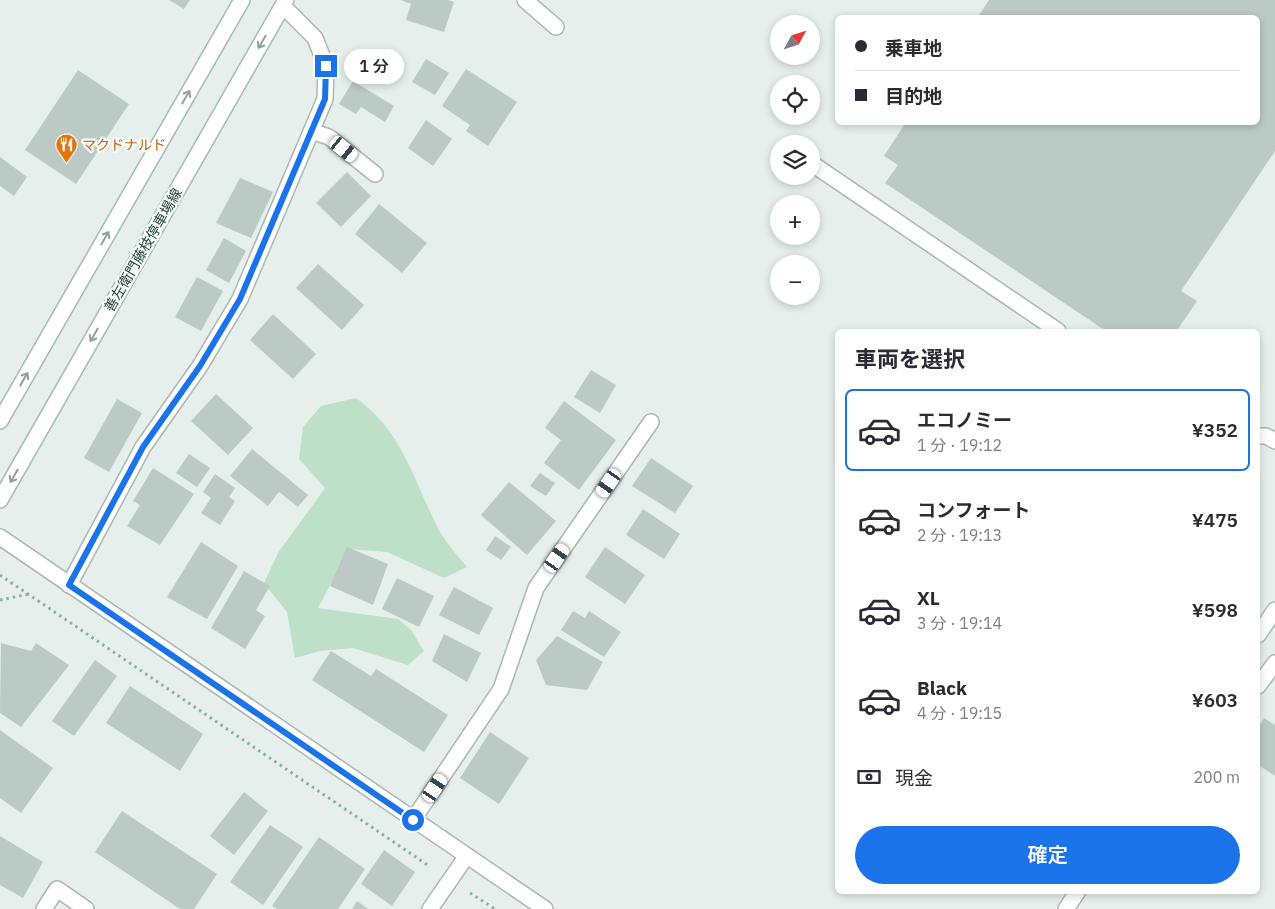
<!DOCTYPE html>
<html lang="ja">
<head>
<meta charset="utf-8">
<style>
	:root { --surface:#fff; --page:#f7f7f7; --text:#2b2b33; --muted:#7c7c81; --line:#e1e1e2; --accent:#1a73e8 }
	body { margin:0; font-family:"IBM Plex Sans","Noto Sans JP",sans-serif; background:var(--page); color:var(--text); height:100vh; display:flex; flex-direction:column; font-size:19px; white-space:nowrap }
	* { box-sizing:border-box; margin:0 }
	p { font-size:16px; color:var(--muted) }
	.icon { flex:none; width:28px; height:28px; fill:none; stroke:currentColor; stroke-width:2; stroke-linecap:round; stroke-linejoin:round }
	.map { position:relative; flex:1; overflow:hidden }
	.panel { position:absolute; left:835px; top:329px; width:425px; height:565px; display:flex; flex-direction:column; background:var(--surface); border-radius:8px; box-shadow:0 2px 8px #0003 }
	.panel>* { flex:none }
	.banner { position:absolute; left:835px; top:15px; width:425px; height:110px; border-radius:8px; box-shadow:0 2px 8px #0003; display:grid; align-content:center; height:110px; padding:0 20px; background:var(--surface) }
	.needle { width:32px; rotate:50deg }
	.buttons { position:absolute; left:770px; top:15px; display:grid; gap:10px }
	.buttons a { display:grid; place-items:center; width:50px; height:50px; border-radius:50%; background:var(--surface); box-shadow:0 2px 8px #0003; font-size:25px }
	.end { position:absolute; width:22px; height:22px; margin:-11px; border:6px solid #1a73e8; background:#fff; box-shadow:0 0 0 2px #fff }
	.from { border-radius:50% }
	.bubble { position:absolute; height:35px; border-radius:18px; background:var(--surface); box-shadow:0 2px 8px #0003; font-size:16px; font-weight:600; line-height:35px; text-align:center }
	.car { position:absolute; width:15px; height:30px; margin:-15px -8px; border-radius:6px; box-shadow:0 0 4px 1px #0007; background:linear-gradient(#fff 24%,#345 0 40%,#fff 0 76%,#345 0 86%,#fff 0) }
	.banner b { display:flex; align-items:center; gap:18px; height:48px; font-size:19px }
	.banner b+b { border-top:1px solid var(--line) }
	.banner i { width:12px; height:12px; background:var(--text) }
	ul { padding:0; list-style:none }
	li { display:flex; align-items:center; gap:15px; height:82px; margin:0 10px 8px; padding:0 10px; border:2px solid transparent; border-radius:8px }
	li div { flex:1 }
	li b { display:block; font-size:19px }
	li em { font-style:normal; font-weight:600 }
	li.current { border-color:var(--accent) }
	li>.icon { width:45px; height:45px; stroke-width:1.5 }
	h2 { padding:0 20px; font-size:22px; line-height:60px }
	.pay { display:flex; align-items:center; gap:12px; height:55px; padding:0 20px; font-size:19px }
	.pay p { margin-inline-start:auto }
	.button { display:flex; gap:10px; margin-top:auto; padding:10px 20px }
	.button a { flex:1; height:58px; border-radius:30px; background:var(--accent); color:#fff; font-size:20px; font-weight:600; line-height:58px; text-align:center }
	.map>svg:first-child { display:block }
	.green { fill:#bfe0c8 }
	.building { fill:#bbcac4 }
	.lines { fill:none; stroke-linecap:round; stroke-linejoin:round }
	.minor-casing { stroke:#a8b8b2; stroke-width:18 }
	.tertiary-casing { stroke:#a8b8b2; stroke-width:18 }
	.secondary-casing { stroke:#a4bbb3; stroke-width:18 }
	.path { stroke:#86b3a5; stroke-width:3; stroke-dasharray:2.5 4; stroke-linecap:butt }
	.minor { stroke:#fff; stroke-width:15 }
	.tertiary { stroke:#fff; stroke-width:15 }
	.secondary { stroke:#fff; stroke-width:15 }
	.oneway { stroke:#92a09c }
	.route { stroke:#1a73e8; stroke-width:6 }
	.labels { text-anchor:middle; stroke-width:4.5; stroke-linejoin:round; paint-order:stroke }
	.food-label { font-size:14px; fill:#c56008; stroke:#f7fbf9; text-anchor:start }
	.street-label { font-size:14px; fill:#24423a; stroke:#f7fbf9 }
</style>
</head>
<body>
<div class="map">
<svg width="1275" height="909" viewBox="0 0 1275 909">
	<rect width="100%" height="100%" fill="#e6efeb"/>
	<path class="green" d="M356,398C404,433 413,480 439,530C446,543 458,556 467,567L444,578L387,552L349,549L318,608L398,619L411,630L424,651L408,665L353,648L320,651L295,658L287,612L264,583L278,553L325,488L299,459L303,427L321,406Z"/>
	<path class="building" d="M169,0H190L184,9Z
		M401,0H448L454,2L444,32L406,20L411,4Z
		M989,0H1275V151L1181,291L1197,301L1178,329L1181,331H1106L885,183L898,165L884,156L906,122H1258V18H977Z
		M426,59L449,73L435,95L412,82Z
		M466,69L517,102L488,146L466,131L470,125L442,106Z
		M78,70L129,104L76,184L25,150Z
		M353,81L394,106L385,122L361,107L356,114L339,104Z
		M426,120L452,139L433,166L408,148Z
		M0,157L27,177L14,196L0,186Z
		M347,172L371,196L341,227L316,203Z
		M240,178L273,192L251,238L216,223Z
		M379,204L427,243L402,273L355,234Z
		M224,238L246,251L229,283L206,270Z
		M318,264L364,305L342,330L296,288Z
		M197,277L223,291L201,331L175,317Z
		M273,314L316,354L293,379L250,340Z
		M591,370L616,385L600,413L574,397Z
		M216,394L253,428L228,455L191,421Z
		M117,399L142,413L109,472L84,458Z
		M564,401L616,440L579,490L544,463L561,440L545,428Z
		M252,449L308,495L298,507L279,492L268,506L230,476Z
		M189,454L210,468L197,487L176,473Z
		M651,458L693,486L675,513L632,486Z
		M153,468L194,494L160,545L127,526L140,505L133,501Z
		M540,473L555,483L546,496L530,486Z
		M215,474L235,488L229,497L235,501L220,525L201,513L211,498L203,492Z
		M509,482L556,521L527,555L481,515Z
		M643,509L680,534L664,559L626,535Z
		M495,536L511,547L501,560L486,550Z
		M201,542L238,566L207,619L167,597Z
		M347,547L388,564L373,605L330,586Z
		M605,547L645,575L625,604L585,577Z
		M244,571L270,586L256,610L265,616L245,649L211,628Z
		M397,578L434,596L419,627L382,609Z
		M454,587L493,608L479,635L439,615Z
		M573,611L585,618L589,611L621,632L604,657L561,630Z
		M444,634L481,653L467,682L432,661Z
		M557,636L603,662L587,690L546,685L536,660Z
		M1,643L31,651L36,643L69,665L21,727L0,713Z
		M331,651L371,676L376,669L448,715L424,752L312,680Z
		M95,660L117,676L74,736L52,721Z
		M130,686L203,734L180,771L106,723Z
		M1264,718L1275,725V776L1258,765V727Z
		M0,730L53,768L21,813L0,798Z
		M490,732L529,758L499,804L460,778Z
		M244,792L268,811L234,855L210,836Z
		M122,811L217,874L194,909H180L95,852Z
		M270,825L303,847L263,905L230,882Z
		M0,836L43,862L23,898L0,885Z
		M319,837L365,869L338,909H277L272,906Z
		M384,850L415,872L392,906L361,884Z
		M357,901L368,909H352Z"/>
	<g class="lines">
		<defs>
			<path id="minor" d="M525,0L556,27
				M311,131L329,137L375,174
				M811,163L1058,331
				M1258,436H1266L1275,441
				M69,585L143,447L200,366L240,299L325,99L326,66L315,38L283,6
				M1258,635L1275,610
				M1258,686L1275,663
				M413,820L501,689L536,588L651,422
				M44,909L57,889L86,909
				M430,909L466,857
				M1066,909L1078,891"/>
			<path id="tertiary" d="M0,537L545,909"/>
			<path id="secondary" d="M0,421L242,0
				M0,500L286,0"/>
		</defs>
		<use href="#minor" class="minor-casing"/>
		<use href="#tertiary" class="tertiary-casing"/>
		<use href="#secondary" class="secondary-casing"/>
		<path class="path" d="M0,575L429,866
			M0,600L29,594
			M470,893L495,909"/>
		<use href="#minor" class="minor"/>
		<use href="#tertiary" class="tertiary"/>
		<use href="#secondary" class="secondary"/>
	</g>
	<defs><path id="oneway-shaft" d="M-6 0H5M1.5-3L5.5 0L1.5 3" fill="none" stroke-width="1.6" stroke-linecap="round" stroke-linejoin="round" transform="scale(1.25)"/></defs>
	<g class="oneway">
		<use href="#oneway-shaft" transform="translate(262 42) rotate(120)"/>
		<use href="#oneway-shaft" transform="translate(186 97) rotate(-60)"/>
		<use href="#oneway-shaft" transform="translate(105 238) rotate(-60)"/>
		<use href="#oneway-shaft" transform="translate(94 335) rotate(120)"/>
		<use href="#oneway-shaft" transform="translate(24 379) rotate(-60)"/>
		<use href="#oneway-shaft" transform="translate(14 476) rotate(120)"/>
	</g>
	<g class="lines">
		<path class="route" d="M326,66L325,99L240,299L200,366L143,447L69,585L413,820"/>
	</g>
	<defs>
		<symbol id="restaurant-pin" viewBox="-11 -11 22 30"><path d="M0 17L-7.5 6A9.5 9.5 0 1 1 7.5 6Z" fill="#e8710a" stroke="#f7fbf9"/><path d="M-5-6h1v4h1v-4h1v4h1v-4h1v5L-1.5 .5V6h-2V.5L-5-1ZM5-6V6H3V1.5H1.5Q1.5-4 5-6Z" fill="#fff"/></symbol>
	</defs>
	<g fill-rule="evenodd">
		<use href="#restaurant-pin" x="54" y="132" width="25" height="34"/>
	</g>
	<g class="labels">
		<g class="food-label">
			<text x="82" y="150">マクドナルド</text>
		</g>
		<g class="street-label">
			<text transform="translate(143 250) rotate(-60)" y="5">善左衛門藤枝停車場線</text>
		</g>
	</g>
</svg>
<div class="buttons">
<a><svg class="needle" viewBox="-14 -14 28 28"><path d="M0-13l5 13h-10z" fill="#e53935"/><path d="M0 13l5-13h-10z" fill="#7c7c81"/></svg></a>
<a><svg class="icon" aria-label="locate" viewBox="0 0 24 24"><circle cx="12" cy="12" r="6"/><path d="M12 2v4M12 18v4M2 12h4M18 12h4"/></svg></a>
<a><svg class="icon" aria-label="layers" viewBox="0 0 24 24"><path d="M12 4l9 5-9 5-9-5zM3 14l9 5 9-5"/></svg></a>
<a>+</a>
<a>−</a>
</div>
<i class="end from" style="left:413px;top:820px"></i>
<i class="end" style="left:326px;top:66px"></i>
<div class="bubble" style="left:344px;top:49px;width:60px">1 分</div>
<i class="car" style="left:344px;top:149px;rotate:129deg"></i>
<i class="car" style="left:609px;top:483px;rotate:215deg"></i>
<i class="car" style="left:557px;top:558px;rotate:35deg"></i>
<i class="car" style="left:435px;top:788px;rotate:34deg"></i>
<div class="banner">
<b><i class="from"></i>乗車地</b>
<b><i></i>目的地</b>
</div>
<section class="panel">
<h2>車両を選択</h2>
<ul>
<li class="current"><svg class="icon" aria-label="car" viewBox="0 0 24 24"><path d="M5 17H2v-5l4-1 3-4h7l3 4 3 1v5h-3M9 17h6M6 11h13"/><circle cx="7" cy="17" r="2"/><circle cx="17" cy="17" r="2"/></svg><div><b>エコノミー</b><p>1 分 · 19:12</p></div><em>¥352</em></li>
<li><svg class="icon" aria-label="car" viewBox="0 0 24 24"><path d="M5 17H2v-5l4-1 3-4h7l3 4 3 1v5h-3M9 17h6M6 11h13"/><circle cx="7" cy="17" r="2"/><circle cx="17" cy="17" r="2"/></svg><div><b>コンフォート</b><p>2 分 · 19:13</p></div><em>¥475</em></li>
<li><svg class="icon" aria-label="car" viewBox="0 0 24 24"><path d="M5 17H2v-5l4-1 3-4h7l3 4 3 1v5h-3M9 17h6M6 11h13"/><circle cx="7" cy="17" r="2"/><circle cx="17" cy="17" r="2"/></svg><div><b>XL</b><p>3 分 · 19:14</p></div><em>¥598</em></li>
<li><svg class="icon" aria-label="car" viewBox="0 0 24 24"><path d="M5 17H2v-5l4-1 3-4h7l3 4 3 1v5h-3M9 17h6M6 11h13"/><circle cx="7" cy="17" r="2"/><circle cx="17" cy="17" r="2"/></svg><div><b>Black</b><p>4 分 · 19:15</p></div><em>¥603</em></li>
</ul>
<div class="pay"><svg class="icon" aria-label="cash" viewBox="0 0 24 24"><path d="M3 7h18v10H3z"/><circle cx="12" cy="12" r="2"/></svg>現金<p>200 m</p></div>
<div class="button"><a>確定</a></div>
</section>
</div>
</body>
</html>
